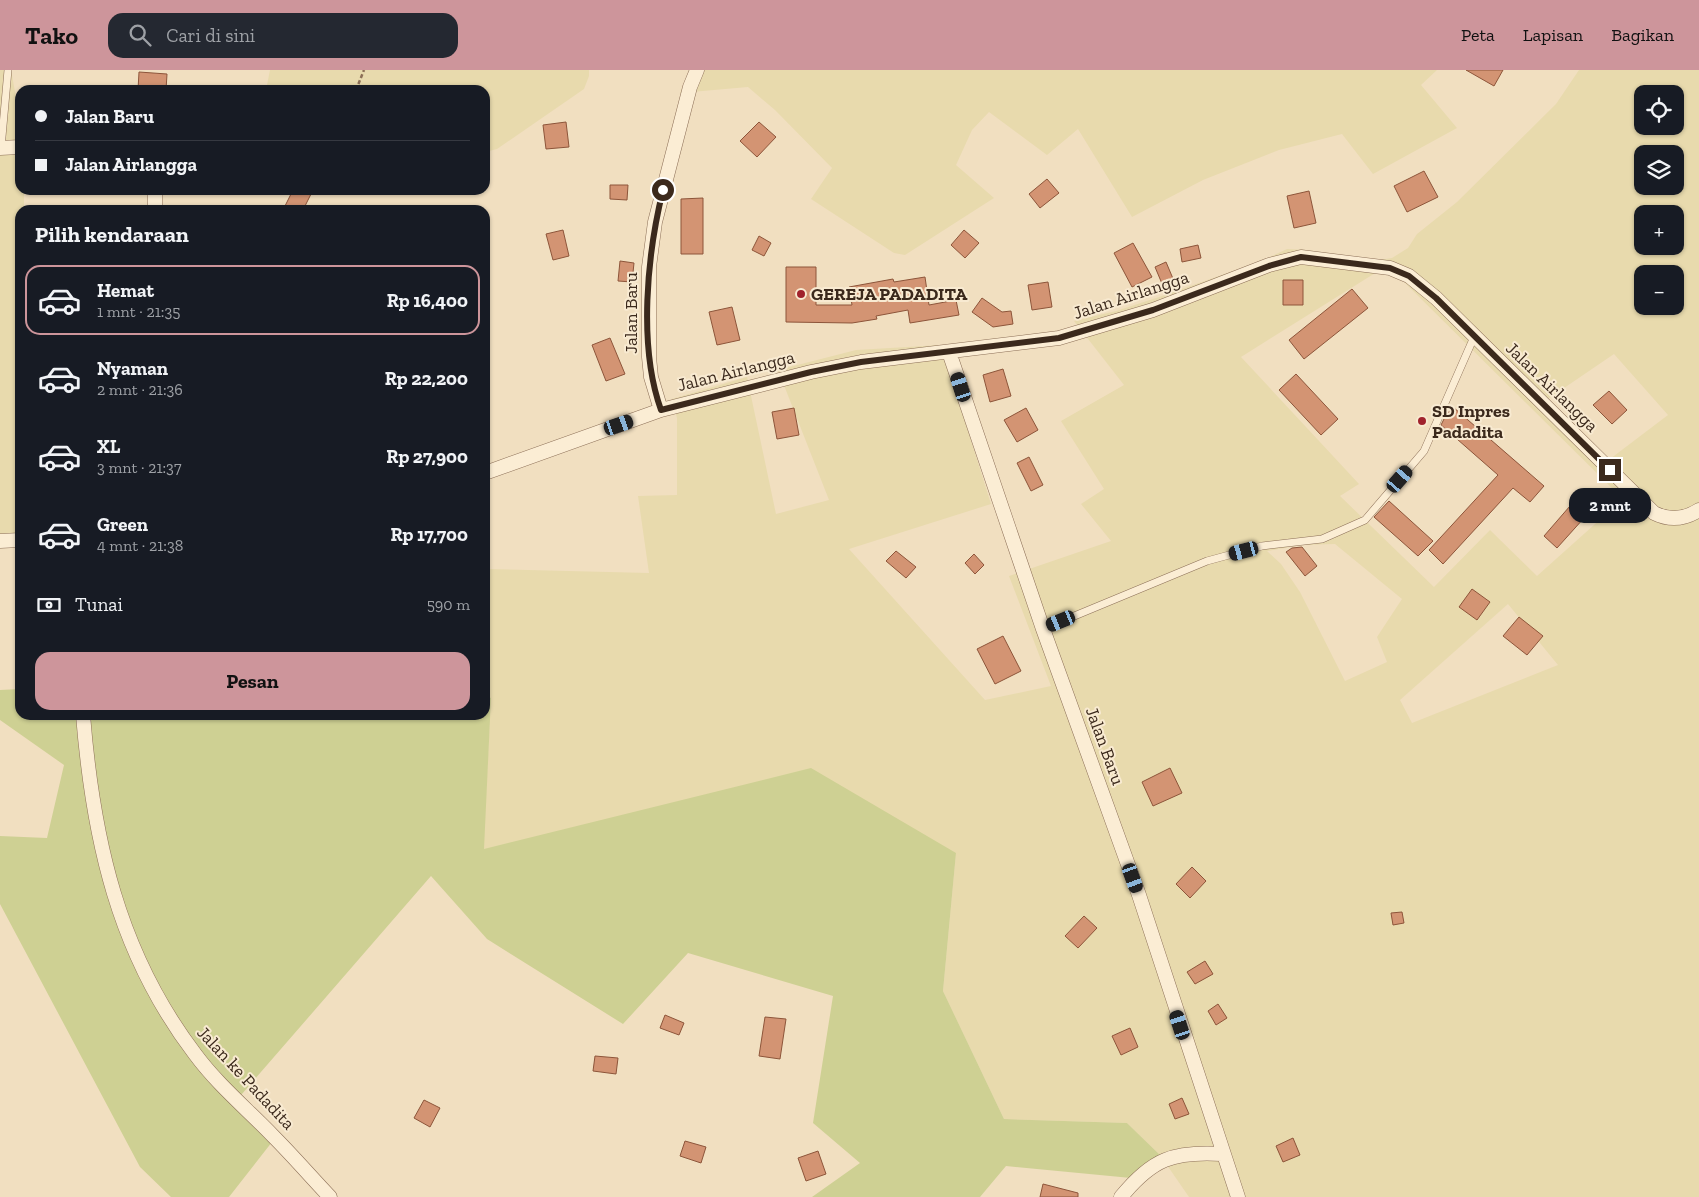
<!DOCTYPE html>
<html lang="id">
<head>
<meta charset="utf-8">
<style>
	:root { --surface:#171b24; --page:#242831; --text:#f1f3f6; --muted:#9ea1a6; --line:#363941; --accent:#cd959b }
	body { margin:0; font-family:"Zilla Slab",serif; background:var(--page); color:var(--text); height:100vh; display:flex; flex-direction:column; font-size:19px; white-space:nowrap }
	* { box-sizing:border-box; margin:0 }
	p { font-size:16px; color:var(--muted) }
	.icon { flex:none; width:28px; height:28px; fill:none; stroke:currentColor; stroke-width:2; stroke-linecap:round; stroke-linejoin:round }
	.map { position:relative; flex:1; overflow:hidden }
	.panel { position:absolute; left:15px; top:135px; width:475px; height:515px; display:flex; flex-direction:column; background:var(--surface); border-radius:15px; box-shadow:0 1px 4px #0004 }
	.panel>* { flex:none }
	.top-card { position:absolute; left:15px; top:15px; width:475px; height:110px; border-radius:15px; box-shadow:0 1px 4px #0004; display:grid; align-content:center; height:110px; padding:0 20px; background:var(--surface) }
	.buttons { position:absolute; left:1634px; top:15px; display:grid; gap:10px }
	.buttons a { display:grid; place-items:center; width:50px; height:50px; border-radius:10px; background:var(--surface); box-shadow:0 1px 4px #0004; font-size:25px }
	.end { position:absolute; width:22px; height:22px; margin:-11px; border:6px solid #3b291c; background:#fff; box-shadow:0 0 0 2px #fff }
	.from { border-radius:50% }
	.bubble { position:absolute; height:35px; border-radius:15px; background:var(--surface); box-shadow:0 1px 4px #0004; font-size:16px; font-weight:700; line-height:35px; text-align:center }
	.car { position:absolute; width:15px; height:30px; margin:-15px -8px; border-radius:6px; box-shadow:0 0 4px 1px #0007; background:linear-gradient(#222 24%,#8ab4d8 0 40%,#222 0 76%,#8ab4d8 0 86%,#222 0) }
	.top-card b { display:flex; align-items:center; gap:18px; height:48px; font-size:19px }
	.top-card b+b { border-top:1px solid var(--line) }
	.top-card i { width:12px; height:12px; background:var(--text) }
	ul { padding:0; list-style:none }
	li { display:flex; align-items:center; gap:15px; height:70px; margin:0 10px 8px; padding:0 10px; border:2px solid transparent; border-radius:15px }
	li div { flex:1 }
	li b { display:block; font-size:19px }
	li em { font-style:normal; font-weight:700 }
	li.current { border-color:var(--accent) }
	li>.icon { width:45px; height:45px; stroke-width:1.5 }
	h2 { padding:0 20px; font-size:22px; line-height:60px }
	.pay { display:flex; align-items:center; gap:12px; height:55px; padding:0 20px; font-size:19px }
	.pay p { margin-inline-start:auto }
	.cta { display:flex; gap:10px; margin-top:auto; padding:10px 20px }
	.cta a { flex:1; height:58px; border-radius:15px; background:var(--accent); color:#111; font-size:20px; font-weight:700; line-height:58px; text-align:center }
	header { display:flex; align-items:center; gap:30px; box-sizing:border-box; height:70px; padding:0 25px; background:var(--accent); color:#111 }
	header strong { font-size:24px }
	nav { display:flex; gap:28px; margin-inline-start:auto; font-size:18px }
	.search { width:350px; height:45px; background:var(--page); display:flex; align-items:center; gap:12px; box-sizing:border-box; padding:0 18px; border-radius:15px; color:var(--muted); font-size:19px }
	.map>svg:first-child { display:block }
	.farmland { fill:#e8daad; fill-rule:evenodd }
	.green { fill:#ced093 }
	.building { fill:#d39473; stroke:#8d553a }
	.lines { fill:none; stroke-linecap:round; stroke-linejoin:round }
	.service-casing { stroke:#8c6f57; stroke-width:8 }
	.minor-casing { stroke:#8c6f57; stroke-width:15 }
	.path { stroke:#8c6f57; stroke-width:2.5; stroke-dasharray:4 2.5; stroke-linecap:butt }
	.service { stroke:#fbedd4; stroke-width:7 }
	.minor { stroke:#fbedd4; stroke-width:14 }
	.route { stroke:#3b291c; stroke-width:6 }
	.poi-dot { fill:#a0222c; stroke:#f8ead1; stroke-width:2 }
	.labels { text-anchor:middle; stroke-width:4; stroke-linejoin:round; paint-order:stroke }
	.poi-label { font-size:18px; font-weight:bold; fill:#3b291c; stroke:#f8ead1; text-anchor:start }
	.street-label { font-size:18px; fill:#3b291c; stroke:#f8ead1 }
</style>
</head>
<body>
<header>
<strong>Tako</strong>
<div class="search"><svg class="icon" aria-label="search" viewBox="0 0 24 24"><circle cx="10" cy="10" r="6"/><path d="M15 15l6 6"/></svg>Cari di sini</div>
<nav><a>Peta</a><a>Lapisan</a><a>Bagikan</a></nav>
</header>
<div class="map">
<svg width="1699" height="1127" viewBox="0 0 1699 1127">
	<rect width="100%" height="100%" fill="#f1dfc0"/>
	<path class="farmland" d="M0,0H11L20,49V120H24V140H20V468L0,469Z
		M270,0H589V6L584,19L497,79L485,82V20H266Z
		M690,0H1437L1421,15L1457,58L1373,104L1342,64L1279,80L1203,110L1132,147L1078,59L1047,85L989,42L972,60L956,95L994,128L905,185L894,183L811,129L832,98L775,40L748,17L680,23Z
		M1579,0H1699V1127H1189L1160,1085L1127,1053L1004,1049L943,921L956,783L483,779L491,629L485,626V499L649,503L638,426L677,425V348L672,329L747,307L776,444L829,430L778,300L856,280L941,275L991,434L849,479L985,630L1051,616L1009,506L1111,471L1081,434L1104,419L1061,351L1124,315L1074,251L1116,241L1159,227L1259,192L1287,179L1306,180L1365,192L1392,188L1408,178L1417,164L1457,132L1556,34ZM1642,24H1675V56H1642ZM1642,84H1675V116H1642ZM1642,144H1675V176H1642ZM1380,200L1403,211L1623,429L1537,506L1490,460L1434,517L1340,426L1359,414L1241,287ZM1642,204H1675V236H1642ZM1614,284L1668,345L1606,392L1545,331ZM1335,474L1402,529L1377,567L1387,592L1345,611L1300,522L1281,494L1267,481L1302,475ZM1508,534L1558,595L1412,653L1400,630Z"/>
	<path class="green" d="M20,619V645H485V626L491,628L484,779L811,698L956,783L943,921L1004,1049L1127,1053L1160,1085L1131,1108L1006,1096L980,1127H812L860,1093L813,1053L833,926L688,883L623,954L487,869L431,806L235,1032L272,1072L229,1127H171L140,1097L0,834V766L47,768L64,695L0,650V620Z"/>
	<path class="building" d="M1466,0H1503L1494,16Z
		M139,2L167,4L166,20H138Z
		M566,52L569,77L546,79L543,55Z
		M759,52L776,67L757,87L740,71Z
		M1424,101L1438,127L1407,142L1394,116Z
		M1047,109L1059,123L1040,138L1029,124Z
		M610,115H628L627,130L610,129Z
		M293,120H313L303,140H283Z
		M1309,121L1316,153L1294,158L1287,126Z
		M703,128V184H681V129Z
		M563,160L569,186L553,190L546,164Z
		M964,160L979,173L965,188L951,175Z
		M759,166L771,173L764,186L752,180Z
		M1133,173L1152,207L1132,217L1114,183Z
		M1198,175L1201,188L1182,192L1180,179Z
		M620,191L634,193L632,212L618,211Z
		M1166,192L1174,211L1163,216L1155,197Z
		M786,197H816V235H852L849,217L893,209L894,212L925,207L929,235L956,230L959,245L910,253L908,240L876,246L877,249L852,253L786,252Z
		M1283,210H1303V235H1283Z
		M1048,212L1052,237L1032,240L1028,215Z
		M1352,219L1368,238L1304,289L1289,270Z
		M982,228L1002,242L1011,241L1013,254L993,257L972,242Z
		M732,237L740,270L717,275L709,242Z
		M610,268L625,304L606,311L592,275Z
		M1003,299L1011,326L990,332L983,305Z
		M1296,304L1338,349L1321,365L1279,320Z
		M1609,321L1627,340L1612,354L1593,335Z
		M1453,337L1544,416L1530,432L1513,418L1443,494L1429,480L1498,405L1441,355L1446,345Z
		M794,338L799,365L777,369L772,342Z
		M1026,338L1038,360L1017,372L1004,350Z
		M1029,387L1043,415L1031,421L1017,393Z
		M1389,431L1433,471L1418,486L1374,447Z
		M1570,436L1584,448L1557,478L1544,466Z
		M1302,477L1317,496L1305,506L1286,482L1292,478Z
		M896,481L916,497L906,508L886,491Z
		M974,484L984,495L975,504L965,493Z
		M1472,519L1490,532L1477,550L1459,537Z
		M1519,547L1543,566L1527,585L1503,566Z
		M1003,566L1021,601L995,614L977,579Z
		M1170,698L1182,723L1153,736L1142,712Z
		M1192,797L1206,811L1190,828L1176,814Z
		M1402,842L1404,853L1393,855L1391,843Z
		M1084,846L1097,858L1078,878L1065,866Z
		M1205,891L1213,904L1195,914L1187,902Z
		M1218,934L1227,948L1216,955L1208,941Z
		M665,945L684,953L679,965L660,958Z
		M765,947L786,949L780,989L759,986Z
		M1130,958L1138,977L1121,985L1112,966Z
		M595,986L618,988L616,1004L593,1001Z
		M1182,1028L1189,1044L1175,1049L1169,1034Z
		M424,1030L440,1038L430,1057L414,1048Z
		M1293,1068L1300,1085L1283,1092L1276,1076Z
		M685,1071L706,1077L701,1093L680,1086Z
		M818,1081L826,1104L806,1111L798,1088Z
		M1043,1114L1078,1123V1127H1040Z"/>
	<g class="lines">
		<defs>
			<path id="service" d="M1,78L8,0
				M1043,559L1207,491L1262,476L1322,469L1365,450L1424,381L1474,267"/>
			<path id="minor" d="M0,78L20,77
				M155,120V140
				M949,282L1043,559L1139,825L1238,1127
				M661,340L651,307L649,287V197L655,152L690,17L697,0
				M485,403L661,340L811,302L861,292L1059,268L1153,240L1269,195L1301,187L1390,198L1409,206L1436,228L1654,443C1670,451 1685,449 1699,440
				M0,471L20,470
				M83,645C93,769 118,883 195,984C218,1015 247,1039 273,1066C293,1086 311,1107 330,1127
				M1121,1127C1152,1089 1173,1081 1222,1084"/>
		</defs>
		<use href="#service" class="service-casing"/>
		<use href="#minor" class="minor-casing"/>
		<path class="path" d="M356,20L364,0"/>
		<use href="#service" class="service"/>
		<use href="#minor" class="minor"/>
	</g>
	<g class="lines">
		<path class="route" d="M663,120C647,185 638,276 661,340L811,302L861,292L1059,268L1153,240L1269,196L1301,187L1390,198L1409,206L1436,228L1610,400"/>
	</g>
	<g class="poi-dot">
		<circle cx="801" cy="224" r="5"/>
		<circle cx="1422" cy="351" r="5"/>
	</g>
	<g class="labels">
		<g class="poi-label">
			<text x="811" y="230">GEREJA PADADITA</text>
			<text x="1432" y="347">SD Inpres<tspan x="1432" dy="21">Padadita</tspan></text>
		</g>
		<g class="street-label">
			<text transform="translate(1131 225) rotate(-18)" y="6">Jalan Airlangga</text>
			<text transform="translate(631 243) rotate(-90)" y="6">Jalan Baru</text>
			<text transform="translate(736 301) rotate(-14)" y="6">Jalan Airlangga</text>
			<text transform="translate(1552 317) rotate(44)" y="6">Jalan Airlangga</text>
			<text transform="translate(1105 676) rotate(70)" y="6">Jalan Baru</text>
			<text transform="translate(246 1008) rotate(47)" y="6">Jalan ke Padadita</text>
		</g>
	</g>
</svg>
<div class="buttons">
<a><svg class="icon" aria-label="locate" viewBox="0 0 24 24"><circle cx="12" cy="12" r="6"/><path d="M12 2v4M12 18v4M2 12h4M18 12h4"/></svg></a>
<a><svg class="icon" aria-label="layers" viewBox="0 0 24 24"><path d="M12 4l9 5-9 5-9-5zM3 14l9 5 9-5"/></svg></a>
<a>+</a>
<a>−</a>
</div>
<i class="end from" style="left:663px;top:120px"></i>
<i class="end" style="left:1610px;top:400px"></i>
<div class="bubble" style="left:1569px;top:418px;width:82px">2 mnt</div>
<i class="car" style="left:961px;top:317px;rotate:342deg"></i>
<i class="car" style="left:619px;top:355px;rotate:71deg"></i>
<i class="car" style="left:1400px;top:409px;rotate:41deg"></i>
<i class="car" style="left:1244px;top:481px;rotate:255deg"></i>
<i class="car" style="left:1061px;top:551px;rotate:248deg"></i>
<i class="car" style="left:1133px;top:808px;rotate:160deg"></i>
<i class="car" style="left:1180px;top:955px;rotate:342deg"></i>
<div class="top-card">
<b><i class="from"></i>Jalan Baru</b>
<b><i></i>Jalan Airlangga</b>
</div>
<section class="panel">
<h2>Pilih kendaraan</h2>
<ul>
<li class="current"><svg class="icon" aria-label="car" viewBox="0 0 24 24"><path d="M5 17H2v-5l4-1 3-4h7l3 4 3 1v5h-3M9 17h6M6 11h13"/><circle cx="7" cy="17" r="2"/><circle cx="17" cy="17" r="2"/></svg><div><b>Hemat</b><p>1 mnt · 21:35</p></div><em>Rp 16,400</em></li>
<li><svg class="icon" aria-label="car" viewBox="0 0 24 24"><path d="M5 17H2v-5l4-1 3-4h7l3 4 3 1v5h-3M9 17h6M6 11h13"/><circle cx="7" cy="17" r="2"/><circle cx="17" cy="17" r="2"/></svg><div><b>Nyaman</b><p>2 mnt · 21:36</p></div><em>Rp 22,200</em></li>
<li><svg class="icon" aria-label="car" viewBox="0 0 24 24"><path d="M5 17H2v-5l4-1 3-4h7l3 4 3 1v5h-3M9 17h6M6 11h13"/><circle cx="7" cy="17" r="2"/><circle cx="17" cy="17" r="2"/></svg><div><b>XL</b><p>3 mnt · 21:37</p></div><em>Rp 27,900</em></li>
<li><svg class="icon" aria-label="car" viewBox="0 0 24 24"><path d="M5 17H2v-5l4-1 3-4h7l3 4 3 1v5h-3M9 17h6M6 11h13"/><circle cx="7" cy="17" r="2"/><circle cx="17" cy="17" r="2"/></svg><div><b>Green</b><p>4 mnt · 21:38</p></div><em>Rp 17,700</em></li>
</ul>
<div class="pay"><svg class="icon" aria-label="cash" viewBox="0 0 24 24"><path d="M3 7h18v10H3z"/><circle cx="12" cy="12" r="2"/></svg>Tunai<p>590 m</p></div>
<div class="cta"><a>Pesan</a></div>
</section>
</div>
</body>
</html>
